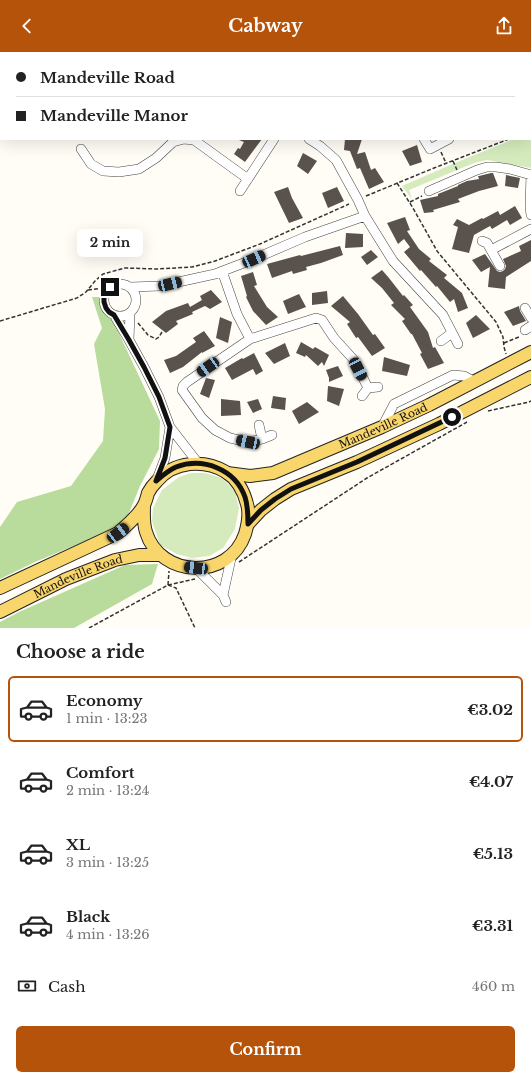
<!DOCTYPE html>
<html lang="en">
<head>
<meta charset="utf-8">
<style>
	:root { --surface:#fff; --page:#f6f6f6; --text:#222; --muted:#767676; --line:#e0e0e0; --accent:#b45309 }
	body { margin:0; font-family:"Libre Baskerville",serif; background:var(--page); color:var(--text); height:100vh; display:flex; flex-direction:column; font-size:15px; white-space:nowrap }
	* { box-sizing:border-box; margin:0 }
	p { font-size:13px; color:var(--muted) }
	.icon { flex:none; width:22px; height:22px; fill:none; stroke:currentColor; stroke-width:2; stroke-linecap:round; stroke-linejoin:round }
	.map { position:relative; height:576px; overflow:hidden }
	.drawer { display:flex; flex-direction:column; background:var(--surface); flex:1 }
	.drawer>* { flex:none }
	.top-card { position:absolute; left:0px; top:0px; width:531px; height:88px; box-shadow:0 4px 16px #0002; display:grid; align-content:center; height:88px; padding:0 16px; background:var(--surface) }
	.end { position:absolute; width:18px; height:18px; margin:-9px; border:5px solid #111; background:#fff; box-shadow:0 0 0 2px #fff }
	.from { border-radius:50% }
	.bubble { position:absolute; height:28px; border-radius:6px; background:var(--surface); box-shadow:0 4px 16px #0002; font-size:13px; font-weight:800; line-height:28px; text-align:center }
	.car { position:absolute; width:12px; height:24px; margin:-12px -6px; border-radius:5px; box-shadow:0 0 3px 1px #0007; background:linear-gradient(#222 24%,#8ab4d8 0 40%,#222 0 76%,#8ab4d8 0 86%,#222 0) }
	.top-card b { display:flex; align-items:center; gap:14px; height:38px; font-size:15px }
	.top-card b+b { border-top:1px solid var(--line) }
	.top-card i { width:10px; height:10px; background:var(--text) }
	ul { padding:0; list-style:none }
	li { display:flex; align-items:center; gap:12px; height:66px; margin:0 8px 6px; padding:0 8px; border:2px solid transparent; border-radius:6px }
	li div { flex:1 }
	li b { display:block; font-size:15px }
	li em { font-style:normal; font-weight:800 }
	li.on { border-color:var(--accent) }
	li>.icon { width:36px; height:36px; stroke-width:1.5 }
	h2 { padding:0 16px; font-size:18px; line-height:48px }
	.pay { display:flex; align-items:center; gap:10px; height:44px; padding:0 16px; font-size:15px }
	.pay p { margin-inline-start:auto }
	.cta { display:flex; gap:8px; margin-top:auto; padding:8px 16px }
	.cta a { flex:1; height:46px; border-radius:6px; background:var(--accent); color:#fff; font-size:16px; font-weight:800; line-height:46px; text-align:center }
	header { display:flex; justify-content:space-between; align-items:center; height:52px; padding:0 16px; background:var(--accent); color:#fff; font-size:18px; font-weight:800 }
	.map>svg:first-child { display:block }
	.green { fill:#d5ebbd }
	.forest { fill:#b9dc9c }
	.building { fill:#5a524d }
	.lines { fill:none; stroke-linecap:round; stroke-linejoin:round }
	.minor-casing { stroke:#444; stroke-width:10 }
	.major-casing { stroke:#222; stroke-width:14 }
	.path { stroke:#333; stroke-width:1.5; stroke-dasharray:4 2; stroke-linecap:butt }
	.minor { stroke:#fff; stroke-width:9 }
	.major { stroke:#f9d66b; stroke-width:12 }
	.route { stroke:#111; stroke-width:5 }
	.labels { text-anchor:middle; stroke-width:4; stroke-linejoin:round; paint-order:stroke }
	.street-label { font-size:11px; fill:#111; stroke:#fff }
</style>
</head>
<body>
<header><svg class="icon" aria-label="back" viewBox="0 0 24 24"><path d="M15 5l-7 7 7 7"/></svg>Cabway<svg class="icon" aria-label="share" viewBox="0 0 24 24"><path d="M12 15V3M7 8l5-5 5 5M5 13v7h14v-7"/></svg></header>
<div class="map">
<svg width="531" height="576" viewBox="0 0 531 576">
	<rect width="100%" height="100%" fill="#fffdf5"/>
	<path class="green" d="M531,80V116L487,108L474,111L409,138L412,147L402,134L455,111L514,87H530V81Z
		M191,421H205L222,426L235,439L239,456L235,477L223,496L209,504L192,506L177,502L160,493L152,469L153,456L162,438L179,425Z"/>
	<path class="forest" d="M92,245H102L160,369L159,397L140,434L124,473L35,510L0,527V475L17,450L71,434L103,389L105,357L94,292L102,276Z
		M158,512L152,532L74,576H0V570L19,560L125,513Z"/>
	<path class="building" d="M240,87H262L245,110L234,102L238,96L240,97L244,90L239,88Z
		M345,87H362L357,102L365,100L371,118L375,116L384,130L369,137L360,116L357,117L350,99L344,98Z
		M417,93L422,110L410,114L402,99Z
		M303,101L317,109L308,122L297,114Z
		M491,121H493L498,134L479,139L458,147L460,150L433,158L434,160L424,161L420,148L438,144V142L458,134V133L467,129L479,127L478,124H479Z
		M506,123L520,126L518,136L505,134Z
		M288,135L292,146L303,166L289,171L274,140Z
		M337,135L344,149L328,156L322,141Z
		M515,154L522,166L510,173L507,168L492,177L490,174L474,183L469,201L452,197L458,175L453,173L457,167L469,173L482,166L483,167L498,159L500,163Z
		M405,165L410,178L407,179L419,197L431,207L429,209L447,223L444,226L462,241L468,256L458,260L454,247L450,250L437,234L436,235L421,218L420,219L404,200L410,195L404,187L398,192L387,171Z
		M346,181L363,182V195L345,196Z
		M531,188V209L506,225L505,237L488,235L490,215L481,220L472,208L485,202L497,219L500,220L503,219L505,217L506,214L503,207L521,199L519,194Z
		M340,194L343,203L321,211L306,215L307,218L293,222L292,219L272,226L267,212L300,203L301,204Z
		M371,198L378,205L367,213L361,205Z
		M382,218L389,226L403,244L404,243L413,253L410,255L428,280L433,296L435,295L444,311L428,317L420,302L422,301L412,282H411L402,269L405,267L391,253L394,251L382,236L371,226Z
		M253,220L257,233L254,234L267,255L278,265L266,273L253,259L246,245L247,244L241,224Z
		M211,238L222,250L210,257L205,254L192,260L193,262L176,269L178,272L166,281L152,270L166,259L188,251L190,255L202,248L200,244Z
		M327,239L328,251L312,253V241Z
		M299,242L306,255L288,262L283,249Z
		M343,244L358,262L373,283L375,282L385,296L372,304L358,285L356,286L347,272L350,270L331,254Z
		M519,254L520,259L526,269L513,274L504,260Z
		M476,263L490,277L473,286L466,271Z
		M220,265L232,270L228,291L216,286Z
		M204,279L215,294L202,301V300L183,315L170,321L164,308L176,304L196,290L193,286Z
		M301,290L313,297L315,295L329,303L324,314L322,310L318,314L306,303L305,305L296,301Z
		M285,291L290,304L274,312L265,301Z
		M254,301L263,319L256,323L253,317L232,328L225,316L242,306L243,307Z
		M384,305L410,313L407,324L382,319Z
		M338,314L343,324L329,330V326L326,318Z
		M206,326L215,328L209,346L200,342Z
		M328,334L344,337L339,354L327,349Z
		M273,344L286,346L285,358L271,356Z
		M221,347L240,349L241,363L221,364Z
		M258,347L262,357L253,361L247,350Z
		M307,350L319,360L299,372L292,359Z"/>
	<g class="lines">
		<defs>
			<path id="minor" d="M139,0V1
				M422,0L423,1
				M474,0L475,1
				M240,1V0
				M324,1L325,0
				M461,1L462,0
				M530,24H531
				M530,36L531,37
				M309,87L320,94L336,108L358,148L365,164L393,209L443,263L458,292
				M424,87L430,97L449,87
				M81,97L91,112L103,119L119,120L139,117L156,106L173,90L184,87L194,88L248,127
				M531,122L530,155L531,163
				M240,139L274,87
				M429,139L477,118L487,115H496L510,117L531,123
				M482,189L487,191L500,214
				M491,198L531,177
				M222,219L237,262L250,287
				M104 248a16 16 0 1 1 32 0a16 16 0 1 1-32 0Z
				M131,235L160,234L215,222L254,207L305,185L365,164
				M525,256L531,266
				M114,263L129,288L144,315L159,345L170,375L198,411
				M525,278L531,274
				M129,288L130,261
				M441,289L452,281
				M362,344L368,336L378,335
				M259,373L262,387
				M382,375L394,352L453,323L464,324L475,330
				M272,383L262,387L248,390L230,386L215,378L202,366L182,338L183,334L187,330L250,287L316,266L322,268L334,286L354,308L368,336
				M157,427L165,406L170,375
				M196,516L223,543L226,550
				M223,543L232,502"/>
			<g id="major">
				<path id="s1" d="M227,421L250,424L273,421L382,375L429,353L531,300"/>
				<path d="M248,472L261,458L275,447L291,437L357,410L439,372L531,325"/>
				<path d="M0,536L118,481C125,475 140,461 144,453C146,449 147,445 148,441C150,437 154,432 157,429C174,409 204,407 226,420C237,427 244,440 247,452C250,462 248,472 245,482C229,529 160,526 146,480C143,471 144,462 144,453"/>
				<path id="s2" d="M0,560L66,527L115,508L139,503H160"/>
			</g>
		</defs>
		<use href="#minor" class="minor-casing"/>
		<use href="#major" class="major-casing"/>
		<path class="path" d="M530,78H531
			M441,100L446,111
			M453,109L457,118
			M397,131L413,156L437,199L496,270L503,285L504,295L506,302
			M366,144L434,116L509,87
			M410,150L422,144
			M88,238L110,235
			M0,269L77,246L86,240L95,229L103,222L125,216L157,217L192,215L215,209L260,192L349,152
			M138,271L148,283L156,287L159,285L162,280
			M504,291L519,285
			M488,359L529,350L531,349
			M239,510L367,426L467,370
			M168,533L176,536L195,576
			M168,533L195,527
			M89,576L168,533L169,519"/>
		<use href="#minor" class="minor"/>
		<use href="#major" class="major"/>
	</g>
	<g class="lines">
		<path class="route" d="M110,235L106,239L104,245V250L106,256L109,260L114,263L129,288L144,315L159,345L170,375L165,406L156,429C163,423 169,418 176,415C203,405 235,417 245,445C248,454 248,462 248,472L261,458L275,447L291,437L357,410L452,365"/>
	</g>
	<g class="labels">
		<g class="street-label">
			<text dy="4" stroke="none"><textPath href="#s1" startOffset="166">Mandeville Road</textPath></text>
			<text dy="4" stroke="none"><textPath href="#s2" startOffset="86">Mandeville Road</textPath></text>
		</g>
	</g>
</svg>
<i class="end from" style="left:452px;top:365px"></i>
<i class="end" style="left:110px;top:235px"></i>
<div class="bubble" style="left:77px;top:177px;width:66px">2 min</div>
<i class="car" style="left:254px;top:207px;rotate:66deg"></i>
<i class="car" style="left:170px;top:232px;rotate:77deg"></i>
<i class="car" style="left:208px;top:315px;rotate:236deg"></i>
<i class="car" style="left:358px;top:317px;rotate:153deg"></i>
<i class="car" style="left:248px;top:390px;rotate:282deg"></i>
<i class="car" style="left:118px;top:481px;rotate:53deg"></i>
<i class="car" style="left:196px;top:516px;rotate:277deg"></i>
<div class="top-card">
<b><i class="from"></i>Mandeville Road</b>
<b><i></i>Mandeville Manor</b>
</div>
</div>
<section class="drawer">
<h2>Choose a ride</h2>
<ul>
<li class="on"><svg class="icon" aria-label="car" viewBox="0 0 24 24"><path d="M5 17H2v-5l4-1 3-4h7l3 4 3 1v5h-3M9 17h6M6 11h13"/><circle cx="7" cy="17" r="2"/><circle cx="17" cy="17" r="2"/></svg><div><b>Economy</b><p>1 min · 13:23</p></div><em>€3.02</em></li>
<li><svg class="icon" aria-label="car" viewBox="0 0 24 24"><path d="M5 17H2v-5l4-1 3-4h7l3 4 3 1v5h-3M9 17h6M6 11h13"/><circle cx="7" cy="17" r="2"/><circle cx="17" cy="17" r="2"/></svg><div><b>Comfort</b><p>2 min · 13:24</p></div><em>€4.07</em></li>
<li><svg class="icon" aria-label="car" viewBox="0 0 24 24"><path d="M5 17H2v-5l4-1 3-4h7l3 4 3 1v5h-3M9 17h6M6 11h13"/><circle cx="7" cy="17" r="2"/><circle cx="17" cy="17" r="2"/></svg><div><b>XL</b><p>3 min · 13:25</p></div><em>€5.13</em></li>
<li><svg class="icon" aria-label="car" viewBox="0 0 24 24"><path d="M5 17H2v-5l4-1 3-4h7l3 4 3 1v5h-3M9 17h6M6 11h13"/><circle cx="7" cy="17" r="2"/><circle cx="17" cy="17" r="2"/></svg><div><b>Black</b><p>4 min · 13:26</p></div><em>€3.31</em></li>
</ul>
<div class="pay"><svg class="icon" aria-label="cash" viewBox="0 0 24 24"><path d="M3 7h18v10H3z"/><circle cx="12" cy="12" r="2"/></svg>Cash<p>460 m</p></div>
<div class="cta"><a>Confirm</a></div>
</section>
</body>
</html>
